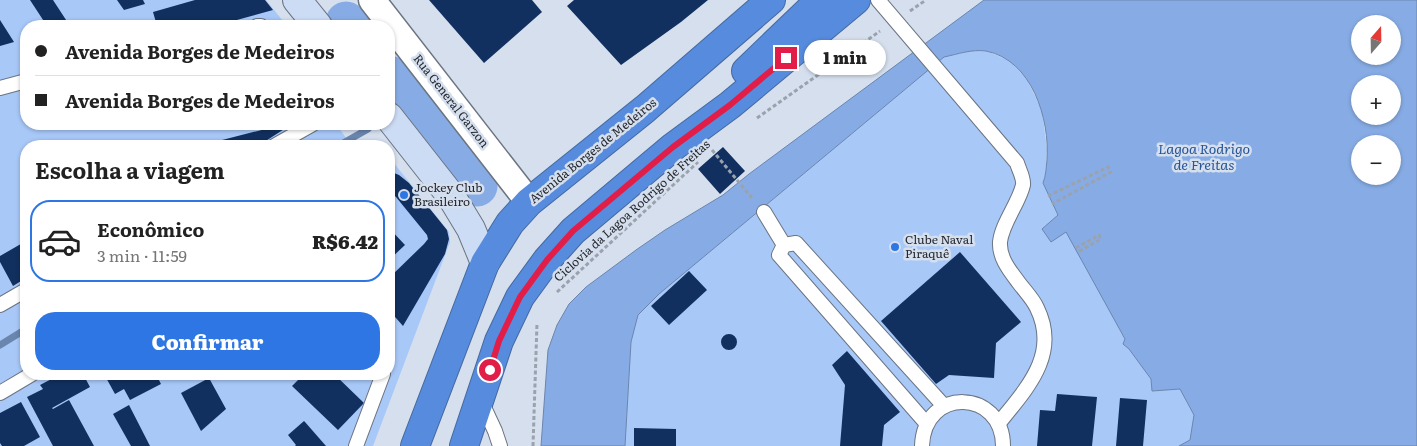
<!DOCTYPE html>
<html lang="pt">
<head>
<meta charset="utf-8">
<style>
	:root { --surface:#fff; --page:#f2f2f2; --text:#222; --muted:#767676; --line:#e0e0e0; --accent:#2e76e3 }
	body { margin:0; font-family:Literata,serif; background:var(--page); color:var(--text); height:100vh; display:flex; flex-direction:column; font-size:19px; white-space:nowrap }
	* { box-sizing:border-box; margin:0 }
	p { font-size:16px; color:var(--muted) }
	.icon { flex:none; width:28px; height:28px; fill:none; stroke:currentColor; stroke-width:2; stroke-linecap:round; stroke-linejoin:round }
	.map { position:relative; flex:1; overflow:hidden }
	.panel { position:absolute; left:20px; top:140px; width:375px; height:240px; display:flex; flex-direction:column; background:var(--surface); border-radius:20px; box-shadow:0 1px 4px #0004 }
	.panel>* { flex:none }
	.hud { position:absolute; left:20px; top:20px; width:375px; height:110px; border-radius:20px; box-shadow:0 1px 4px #0004; display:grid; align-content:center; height:110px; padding:0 15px; background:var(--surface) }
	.needle { width:32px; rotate:20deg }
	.controls { position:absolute; left:1351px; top:15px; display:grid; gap:10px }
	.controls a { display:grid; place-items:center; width:50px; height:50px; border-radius:50%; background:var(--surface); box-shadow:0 1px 4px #0004; font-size:25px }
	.end { position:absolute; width:22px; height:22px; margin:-11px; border:6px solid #e11d48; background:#fff; box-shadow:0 0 0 2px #fff }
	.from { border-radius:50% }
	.bubble { position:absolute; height:35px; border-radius:18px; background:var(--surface); box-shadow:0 1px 4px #0004; font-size:16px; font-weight:800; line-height:35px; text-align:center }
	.hud b { display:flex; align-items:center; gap:18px; height:48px; font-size:19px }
	.hud b+b { border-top:1px solid var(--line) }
	.hud i { width:12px; height:12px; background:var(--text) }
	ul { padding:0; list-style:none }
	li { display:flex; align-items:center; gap:15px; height:82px; margin:0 10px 8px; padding:0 5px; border:2px solid transparent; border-radius:20px }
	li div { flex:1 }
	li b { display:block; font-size:19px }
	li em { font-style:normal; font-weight:800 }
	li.active { border-color:var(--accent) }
	li>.icon { width:45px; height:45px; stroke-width:1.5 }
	h2 { padding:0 15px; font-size:22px; line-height:60px }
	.action { display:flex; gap:10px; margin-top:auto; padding:10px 15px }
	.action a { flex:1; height:58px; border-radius:20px; background:var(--accent); color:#fff; font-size:20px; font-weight:800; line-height:58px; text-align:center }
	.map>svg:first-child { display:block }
	.green { fill:#a8c8f8 }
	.water { fill:#87ace5; stroke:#6a85ae; fill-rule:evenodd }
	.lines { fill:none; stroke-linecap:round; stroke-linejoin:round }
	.stream { stroke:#6a85ae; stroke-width:7 }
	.river { stroke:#87ace5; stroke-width:41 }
	.building { fill:#11305f }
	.lane-casing { stroke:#6b7481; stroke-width:16 }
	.street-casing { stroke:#6b7481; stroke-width:29 }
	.secondary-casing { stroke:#6b7481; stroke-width:30 }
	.highway-casing { stroke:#4569a0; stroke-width:30 }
	.path { stroke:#9aa2ae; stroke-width:3; stroke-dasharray:4 2.5; stroke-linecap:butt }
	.lane { stroke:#fff; stroke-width:14 }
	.street { stroke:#fff; stroke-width:26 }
	.secondary { stroke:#ccdcf5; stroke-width:28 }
	.highway { stroke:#568bdd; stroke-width:28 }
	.route { stroke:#e11d48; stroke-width:6 }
	.poi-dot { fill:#2e76e3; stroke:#d5dfee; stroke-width:2 }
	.labels { text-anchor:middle; stroke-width:5; stroke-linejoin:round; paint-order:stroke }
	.street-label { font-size:12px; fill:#25292f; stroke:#d5dfee }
	.poi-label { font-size:12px; fill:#25292f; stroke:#d5dfee; text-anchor:start }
	.water-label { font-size:14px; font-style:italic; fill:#285599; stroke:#d5dfee }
</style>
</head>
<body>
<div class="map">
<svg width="1417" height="446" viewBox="0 0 1417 446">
	<rect width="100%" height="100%" fill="#d5dfee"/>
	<path class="green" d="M0,0H266L287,26H26V124H336L352,146H26V374H389V157L449,232L450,242L373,446H0Z
		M975,50L987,51L1010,61L1026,78L1042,110L1047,150L1045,178L1043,183L1058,215L1042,229L1051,242L1066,231L1125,339L1123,344L1129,349L1151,379L1152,391L1180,389L1194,415L1190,440L1179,446H625L631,342L638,315L659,294L944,57Z"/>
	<path class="water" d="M984,0H1417V446H1179L1190,440L1194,415L1180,389L1152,391L1151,379L1129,349L1123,344L1125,339L1066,232L1051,242L1042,229L1058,215L1043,183C1046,176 1046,168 1047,160C1050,119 1032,60 986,51C972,49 958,54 944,57L659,294L638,315L631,342L625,446H541L548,350L557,325L569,304L586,287L636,250L665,230L723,195L749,174ZM1360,24H1392V56H1360ZM1360,84H1392V116H1360ZM1360,144H1392V176H1360Z"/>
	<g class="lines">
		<path class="stream" d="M338,146L368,129
			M0,345L26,329"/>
		<path class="river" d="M346,22L350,26
			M389,76L477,186"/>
	</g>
	<path class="building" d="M30,0H53L70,26H47Z
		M117,0H143L145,4L124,10Z
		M195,0H265L273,10L215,26H157L153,12Z
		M429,0H532L542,12L484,63Z
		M574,0H708L681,22L621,65L567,6Z
		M0,20L14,42L0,46Z
		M272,124H292L258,146H199L273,127Z
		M723,147L745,171L720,194L698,169Z
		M389,171L399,175L409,183L447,230L449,239L445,254L403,326L389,310V299L391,298L389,295V278L424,244L428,239L427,235L396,197L389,191Z
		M389,228L405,245L389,260Z
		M26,241V278L13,286L0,262V256Z
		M960,252L1021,322L996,343L994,378L949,375L936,384L881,321Z
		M689,271L707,290L669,325L651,306Z
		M721 342a8 8 0 1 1 16 0a8 8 0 1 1-16 0Z
		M847,351L900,412L884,425L882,446H840L845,385L832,365Z
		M61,374H83L90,387L52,408L53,409L69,400L94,446H53L27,397L43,389L40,385Z
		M104,374H156L161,384L130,400L124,389L115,394Z
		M304,374H334L364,403L338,430L292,386Z
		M209,378L226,409L201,431L181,393Z
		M1057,394L1097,397L1092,446H1037L1040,410L1055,411Z
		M1120,398L1147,400L1143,446H1116Z
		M21,402L40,437L24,446H2L0,443V413Z
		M129,405L150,446H131L113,414Z
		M304,421L305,422L326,446H295L296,445L288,435Z
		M634,428L676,429V446H634Z"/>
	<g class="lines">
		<defs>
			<path id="lane" d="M878,0L1017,163C1019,170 1024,178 1023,185C1019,203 1002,223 1000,242C999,258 1010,271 1019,283C1025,291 1033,299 1037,308C1060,355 1026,389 999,423
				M257,26H261
				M0,88L26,81
				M274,146L313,124
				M764,212L784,245
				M0,305L26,290
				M0,393L32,374
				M481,401L495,431L500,446
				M926,423L779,255L784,245L796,243L944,406
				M356,446L383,374
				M922,446C924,386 1003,389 1003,446"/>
			<path id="street" d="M372,0L529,202"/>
			<path id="secondary" d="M297,0L318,26
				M389,117L451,196L471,229L485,263"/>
			<path id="highway" d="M746,71L820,0
				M415,446L485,263L510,223L529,202L645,109L771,0
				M464,446L499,341L520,297L547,260L573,231L673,147L730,105L856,0"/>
		</defs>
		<use href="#lane" class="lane-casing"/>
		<use href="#street" class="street-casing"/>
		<use href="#secondary" class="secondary-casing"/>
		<use href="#highway" class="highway-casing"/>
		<path class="path" d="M910,11L926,0
			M757,118L880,31
			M712,150L752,198
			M1048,196L1108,167L1111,172L1052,204
			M1076,248L1099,235L1101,239L1078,252
			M557,292L698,162
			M533,446L537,323"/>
		<use href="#lane" class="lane"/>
		<use href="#street" class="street"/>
		<use href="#secondary" class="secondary"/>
		<use href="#highway" class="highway"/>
	</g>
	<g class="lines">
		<path class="route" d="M490,370L499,341L520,297L547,260L573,231L673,147L730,105L786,58"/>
	</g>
	<g class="poi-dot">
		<circle cx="404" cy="195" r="5"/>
		<circle cx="895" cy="247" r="5"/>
	</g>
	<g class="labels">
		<g class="street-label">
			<text transform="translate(451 101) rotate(52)" y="4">Rua General Garzon</text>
			<text transform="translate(593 151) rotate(-39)" y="4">Avenida Borges de Medeiros</text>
			<text transform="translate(632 211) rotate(-42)" y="4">Ciclovia da Lagoa Rodrigo de Freitas</text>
		</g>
		<g class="poi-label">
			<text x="414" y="192">Jockey Club<tspan x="414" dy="14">Brasileiro</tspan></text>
			<text x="905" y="244">Clube Naval<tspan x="905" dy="14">Piraquê</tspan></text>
		</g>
		<g class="water-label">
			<text x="1204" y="154">Lagoa Rodrigo<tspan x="1204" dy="16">de Freitas</tspan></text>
		</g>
	</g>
</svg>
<div class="controls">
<a><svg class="needle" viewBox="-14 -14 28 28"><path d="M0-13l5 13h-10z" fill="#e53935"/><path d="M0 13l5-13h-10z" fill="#767676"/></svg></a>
<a>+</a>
<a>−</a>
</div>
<i class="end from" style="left:490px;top:370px"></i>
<i class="end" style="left:786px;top:58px"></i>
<div class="bubble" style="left:804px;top:40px;width:82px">1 min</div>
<div class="hud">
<b><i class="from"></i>Avenida Borges de Medeiros</b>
<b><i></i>Avenida Borges de Medeiros</b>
</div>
<section class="panel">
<h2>Escolha a viagem</h2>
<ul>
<li class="active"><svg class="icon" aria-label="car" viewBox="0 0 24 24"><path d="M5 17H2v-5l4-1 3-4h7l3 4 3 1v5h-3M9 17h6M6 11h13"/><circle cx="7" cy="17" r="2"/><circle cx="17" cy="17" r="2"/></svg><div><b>Econômico</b><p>3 min · 11:59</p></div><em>R$6.42</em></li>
</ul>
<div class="action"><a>Confirmar</a></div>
</section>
</div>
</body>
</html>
